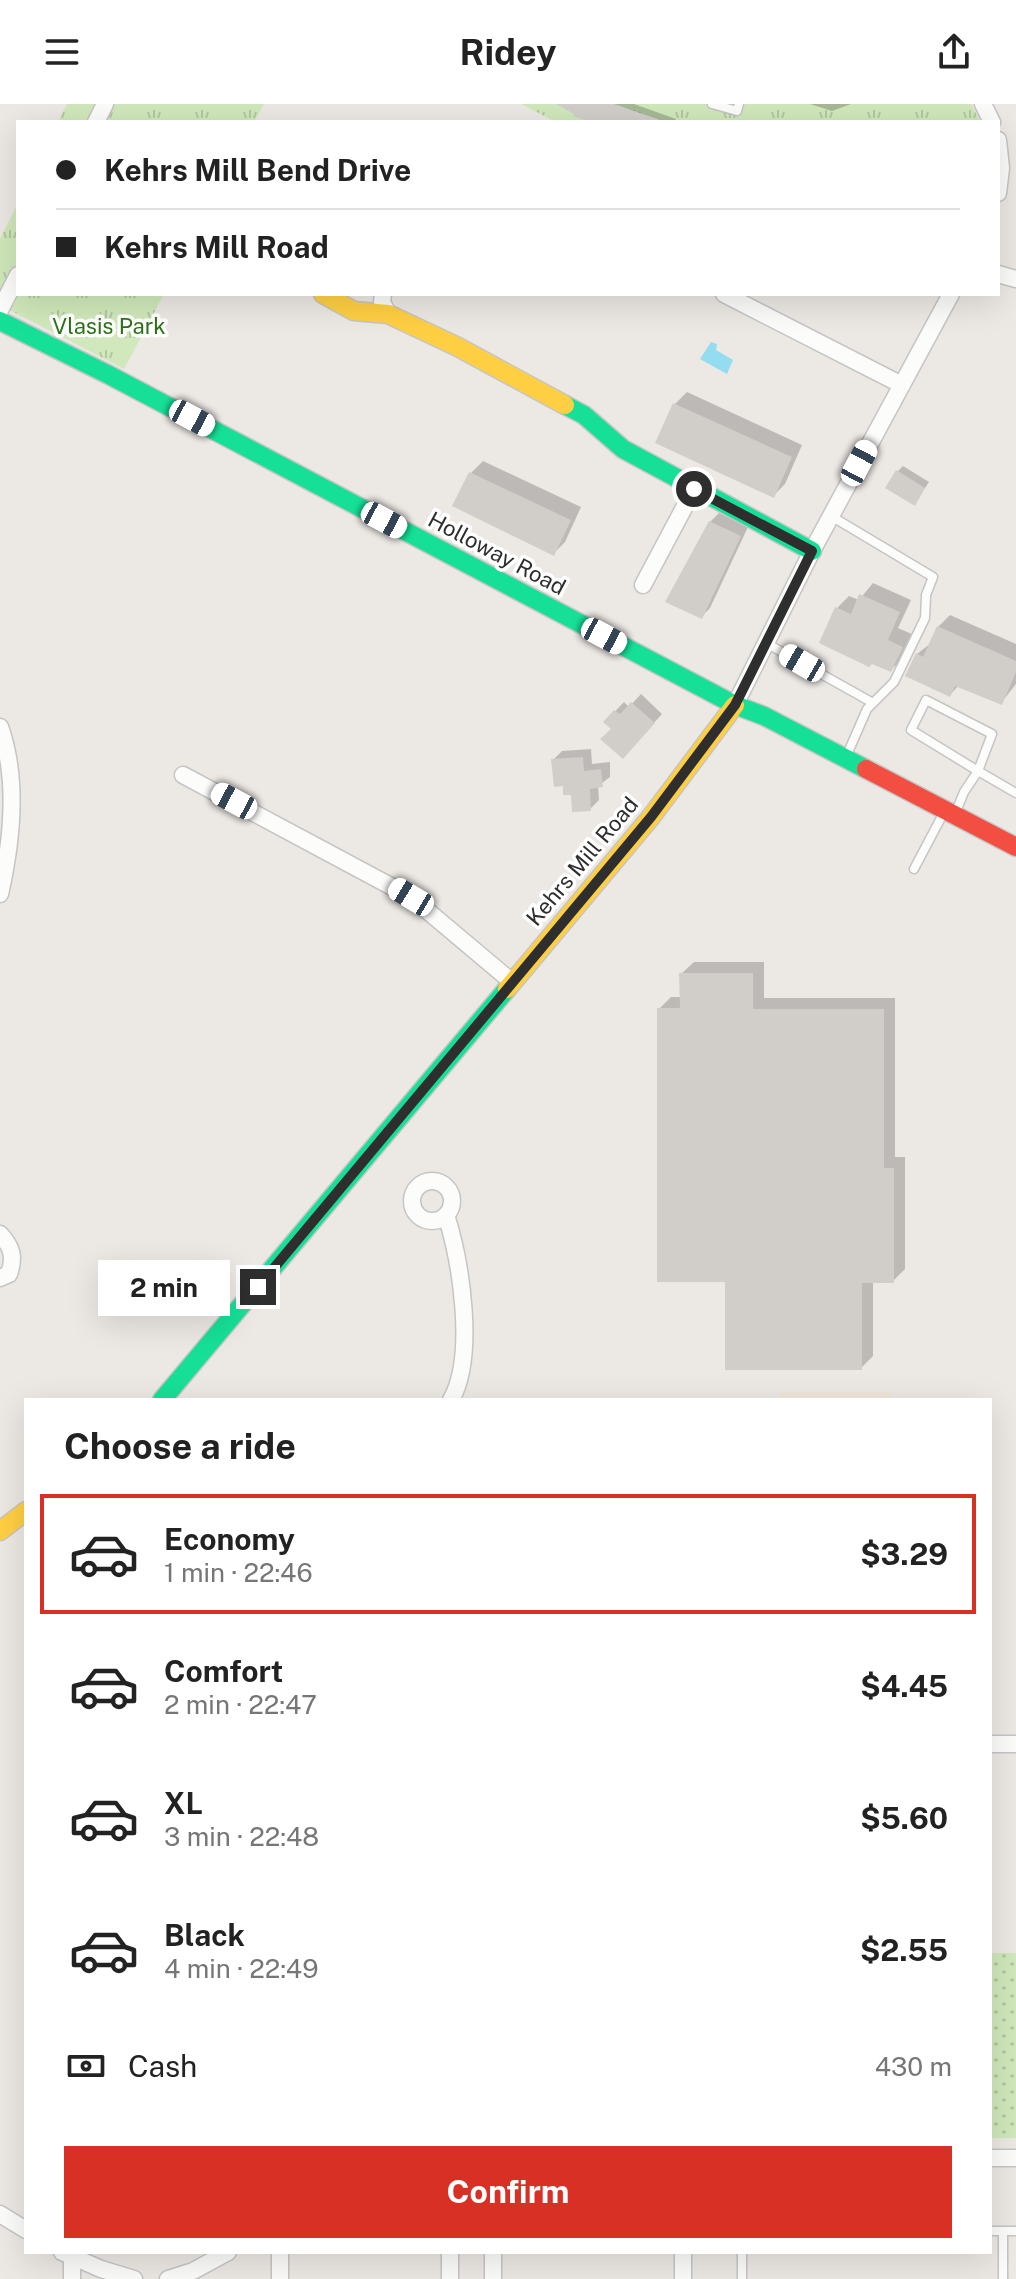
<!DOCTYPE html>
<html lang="en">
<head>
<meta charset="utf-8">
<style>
	:root { --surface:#fff; --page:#f6f6f6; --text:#222; --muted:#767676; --line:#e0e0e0; --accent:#d93025 }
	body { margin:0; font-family:"Public Sans",sans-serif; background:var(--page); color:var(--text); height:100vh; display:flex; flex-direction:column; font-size:30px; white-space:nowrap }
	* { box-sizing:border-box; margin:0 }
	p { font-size:26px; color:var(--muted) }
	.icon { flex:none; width:44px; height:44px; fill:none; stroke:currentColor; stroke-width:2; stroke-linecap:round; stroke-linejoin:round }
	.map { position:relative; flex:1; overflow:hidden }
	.sheet { position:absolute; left:24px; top:1294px; width:968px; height:856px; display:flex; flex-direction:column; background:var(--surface); border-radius:0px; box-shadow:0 8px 32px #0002 }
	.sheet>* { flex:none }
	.banner { position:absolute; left:16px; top:16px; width:984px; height:176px; border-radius:0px; box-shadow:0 8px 32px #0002; display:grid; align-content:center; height:176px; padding:0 40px; background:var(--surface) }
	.end { position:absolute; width:36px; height:36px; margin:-18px; border:10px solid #2e2e2e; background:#fff; box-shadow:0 0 0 4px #fff }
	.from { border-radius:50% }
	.bubble { position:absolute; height:56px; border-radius:0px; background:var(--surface); box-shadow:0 8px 32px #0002; font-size:26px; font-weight:700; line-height:56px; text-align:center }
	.car { position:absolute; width:24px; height:48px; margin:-24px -12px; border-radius:10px; box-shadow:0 0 6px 2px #0007; background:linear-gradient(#fff 24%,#345 0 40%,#fff 0 76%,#345 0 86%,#fff 0) }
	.banner b { display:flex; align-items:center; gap:28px; height:76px; font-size:30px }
	.banner b+b { border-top:2px solid var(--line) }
	.banner i { width:20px; height:20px; background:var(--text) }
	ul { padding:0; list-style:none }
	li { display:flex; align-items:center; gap:24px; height:120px; margin:0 16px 12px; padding:0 24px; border:4px solid transparent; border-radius:0px }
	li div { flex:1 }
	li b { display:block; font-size:30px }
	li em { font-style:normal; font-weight:700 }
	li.current { border-color:var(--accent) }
	li>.icon { width:72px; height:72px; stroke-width:1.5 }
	h2 { padding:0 40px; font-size:36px; line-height:96px }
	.pay { display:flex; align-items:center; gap:20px; height:88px; padding:0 40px; font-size:30px }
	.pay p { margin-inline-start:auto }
	.cta { display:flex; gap:16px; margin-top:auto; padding:16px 40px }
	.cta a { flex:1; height:92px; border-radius:0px; background:var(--accent); color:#fff; font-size:32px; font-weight:700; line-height:92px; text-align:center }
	header { display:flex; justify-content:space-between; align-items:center; height:104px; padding:0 40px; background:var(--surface); font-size:36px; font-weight:700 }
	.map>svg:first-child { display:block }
	.education { fill:#efe6d8 }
	.grass { fill:url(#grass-dots) }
	.park { fill:url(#park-tufts) }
	.water { fill:#94ddf1 }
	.shadow { fill:#0003 }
	.building { fill:#d1ceca }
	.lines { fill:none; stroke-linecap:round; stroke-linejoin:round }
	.lane-casing { stroke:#c6c5c5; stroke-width:11 }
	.street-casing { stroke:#c6c5c5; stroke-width:19 }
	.fast-casing { stroke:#c6c5c5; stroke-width:21 }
	.slow-casing { stroke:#c6c5c5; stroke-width:21 }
	.jam-casing { stroke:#c6c5c5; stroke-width:21 }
	.lane { stroke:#fcfcfb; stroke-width:8 }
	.street { stroke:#fcfcfb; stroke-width:16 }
	.fast { stroke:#16e098; stroke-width:18 }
	.slow { stroke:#ffcf43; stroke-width:18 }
	.jam { stroke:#f24e42; stroke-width:18 }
	.route { stroke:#2e2e2e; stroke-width:10 }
	.labels { text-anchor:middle; stroke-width:7; stroke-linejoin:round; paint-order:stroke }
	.park-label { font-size:22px; fill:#2e7217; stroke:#fff }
	.street-label { font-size:22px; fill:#2e2e2e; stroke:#fff }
</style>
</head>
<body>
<header><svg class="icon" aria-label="menu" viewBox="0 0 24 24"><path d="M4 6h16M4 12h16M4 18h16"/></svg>Ridey<svg class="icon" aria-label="share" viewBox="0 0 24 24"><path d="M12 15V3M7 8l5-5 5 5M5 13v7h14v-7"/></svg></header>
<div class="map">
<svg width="1016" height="2175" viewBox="0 0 1016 2175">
	<defs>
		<pattern id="grass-dots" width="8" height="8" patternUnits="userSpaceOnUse" patternTransform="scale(2)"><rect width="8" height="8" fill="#d0e8bb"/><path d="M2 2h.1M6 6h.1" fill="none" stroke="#b3c7a1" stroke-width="1.8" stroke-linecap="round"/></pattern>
		<pattern id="park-tufts" width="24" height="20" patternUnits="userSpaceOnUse" patternTransform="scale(2)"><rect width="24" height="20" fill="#d0e8bb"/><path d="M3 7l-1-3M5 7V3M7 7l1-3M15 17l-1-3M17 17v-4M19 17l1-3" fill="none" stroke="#b3c7a1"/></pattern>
	</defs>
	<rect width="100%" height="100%" fill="#ece8e4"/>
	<path class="education" d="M781,1288H892V1296H781Z"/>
	<path class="grass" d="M990,1849H1016V2034H990Z"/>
	<path class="park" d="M67,0H264L254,18H58Z
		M521,0H971L981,18H556Z
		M18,99V190H164L124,265L0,201V135Z"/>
	<path class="water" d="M711,238L717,240L716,246L733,256L727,270L700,255Z"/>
	<path class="shadow" d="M560,0H634L676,15L675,18H597Z
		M810,0H851L832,7Z
		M687,288L802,341L785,380L773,392L675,300Z
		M483,357L581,403L565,438L553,450L455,401L471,369Z
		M903,362L929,378L915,399L897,368Z
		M719,409L748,423L710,504L701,513L710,418Z
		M873,479L911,496L898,524L914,531L903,554L891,566L822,538L837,504L849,492L859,496Z
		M950,511L1016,540V580L1001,599L959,581L950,591L917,550L931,539L938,523Z
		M641,590L662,610L632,643L605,618L624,598L629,603Z
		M591,645L592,660L610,658V673L598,682L599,696L590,705L565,680L553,656L562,647Z
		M694,858H764V894H895V1053H905V1165L893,1177H873V1252L861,1264L727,1176L659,905L671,893H682L681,870Z"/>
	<path class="building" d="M556,0H614L660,16L659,18H590L573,12L574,10Z
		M673,299L792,353L774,394L655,339Z
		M896,366L925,384L915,402L885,384Z
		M469,368L571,416L554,452L452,402Z
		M709,417L741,432L702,515L665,498Z
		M859,490L900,508L888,536L903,543L891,568L872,560L869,563L819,539L835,503L851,510Z
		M937,522L1016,557V568L1002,601L955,582L950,593L905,572L916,549L923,553Z
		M631,598L655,619L623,655L600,635L611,625L603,618L614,606L620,610Z
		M583,653L584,667L601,665L603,683L590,685L591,707L572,708L571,691H563V682L554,683L551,655Z
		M679,869H753V905H884V1064H894V1179H862V1266H725V1178H657V904H680Z"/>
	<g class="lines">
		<defs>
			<path id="lane" d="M712,0L737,7L739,0
				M831,412L933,473L926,491L925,514L894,578L867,605L846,653
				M766,539L873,599
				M926,596L992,630L978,667L911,626Z
				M955,710L964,688L978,667L1016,689
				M914,765L943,710
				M990,2127H1003V2175
				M1003,2127H1016
				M742,2175V2148"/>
			<path id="street" d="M983,0L992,18
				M96,18L105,0
				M998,36L1001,64L998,89
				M998,170L1016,175
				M383,190L382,198L388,210
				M724,190L902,281
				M0,206L18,171
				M643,481L694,385
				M735,601L812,447L951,190
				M0,623C19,676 12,737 0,790
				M183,671L411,793L512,878
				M412 1097a20 20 0 1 1 40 0a20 20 0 1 1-40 0Z
				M446,1111C461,1158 476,1252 451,1296
				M0,1130C12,1143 15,1153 9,1170L0,1174
				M990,1640H1016
				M990,2054H1016
				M0,2110L26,2126
				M62,2148L101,2165L134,2175
				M280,2148V2175
				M72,2175V2154
				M168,2175L193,2167L228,2148
				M450,2175V2148
				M493,2175V2148
				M683,2175V2148"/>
			<path id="fast" d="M0,217L109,271L735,601L764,612L866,665
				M565,301L584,311L623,345L812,447
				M162,1296L507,885"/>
			<path id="slow" d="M323,190L354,207L388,210L458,243L565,301
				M507,885L651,713L735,601
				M0,1427L26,1407"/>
			<path id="jam" d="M866,665L1016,743"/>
		</defs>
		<use href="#lane" class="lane-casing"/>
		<use href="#street" class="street-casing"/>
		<use href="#fast" class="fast-casing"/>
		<use href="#slow" class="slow-casing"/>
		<use href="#jam" class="jam-casing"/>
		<use href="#lane" class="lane"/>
		<use href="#street" class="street"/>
		<use href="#fast" class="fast"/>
		<use href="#slow" class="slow"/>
		<use href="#jam" class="jam"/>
	</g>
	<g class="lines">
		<path class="route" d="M258,1183L651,713L735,601L812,447L694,385"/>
	</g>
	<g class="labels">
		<g class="park-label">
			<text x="109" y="230">Vlasis Park</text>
		</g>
		<g class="street-label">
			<text transform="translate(497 449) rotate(28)" y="8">Holloway Road</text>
			<text transform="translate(582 757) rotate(-50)" y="8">Kehrs Mill Road</text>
		</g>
	</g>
</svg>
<i class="end from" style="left:694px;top:385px"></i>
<i class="end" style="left:258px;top:1183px"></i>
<div class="bubble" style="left:98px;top:1156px;width:132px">2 min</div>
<i class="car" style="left:192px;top:314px;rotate:118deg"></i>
<i class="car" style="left:859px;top:359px;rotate:28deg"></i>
<i class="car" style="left:384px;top:416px;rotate:118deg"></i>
<i class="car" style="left:604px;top:532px;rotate:118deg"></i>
<i class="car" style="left:802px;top:559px;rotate:300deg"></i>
<i class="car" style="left:234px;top:697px;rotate:298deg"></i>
<i class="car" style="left:411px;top:793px;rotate:301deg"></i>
<div class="banner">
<b><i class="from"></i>Kehrs Mill Bend Drive</b>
<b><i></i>Kehrs Mill Road</b>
</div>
<section class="sheet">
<h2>Choose a ride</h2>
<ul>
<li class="current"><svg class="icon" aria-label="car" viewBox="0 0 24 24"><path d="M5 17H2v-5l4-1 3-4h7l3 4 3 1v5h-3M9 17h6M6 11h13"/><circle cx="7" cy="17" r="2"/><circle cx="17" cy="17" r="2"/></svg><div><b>Economy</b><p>1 min · 22:46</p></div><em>$3.29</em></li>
<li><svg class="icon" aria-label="car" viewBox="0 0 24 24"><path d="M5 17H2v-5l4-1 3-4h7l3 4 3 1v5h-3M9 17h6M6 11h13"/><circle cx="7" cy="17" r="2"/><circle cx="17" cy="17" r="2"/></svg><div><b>Comfort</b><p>2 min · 22:47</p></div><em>$4.45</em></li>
<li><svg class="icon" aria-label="car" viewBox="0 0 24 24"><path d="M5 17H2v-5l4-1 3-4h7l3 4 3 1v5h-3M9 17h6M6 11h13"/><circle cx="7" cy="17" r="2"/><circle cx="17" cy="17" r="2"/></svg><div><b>XL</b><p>3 min · 22:48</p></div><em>$5.60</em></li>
<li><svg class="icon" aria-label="car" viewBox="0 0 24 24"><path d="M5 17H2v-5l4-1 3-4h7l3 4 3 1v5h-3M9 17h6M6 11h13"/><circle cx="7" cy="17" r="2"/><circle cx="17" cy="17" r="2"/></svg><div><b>Black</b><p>4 min · 22:49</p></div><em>$2.55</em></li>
</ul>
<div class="pay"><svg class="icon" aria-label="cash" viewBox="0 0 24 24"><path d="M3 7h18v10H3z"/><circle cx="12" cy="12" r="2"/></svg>Cash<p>430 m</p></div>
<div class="cta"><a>Confirm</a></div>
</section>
</div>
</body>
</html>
